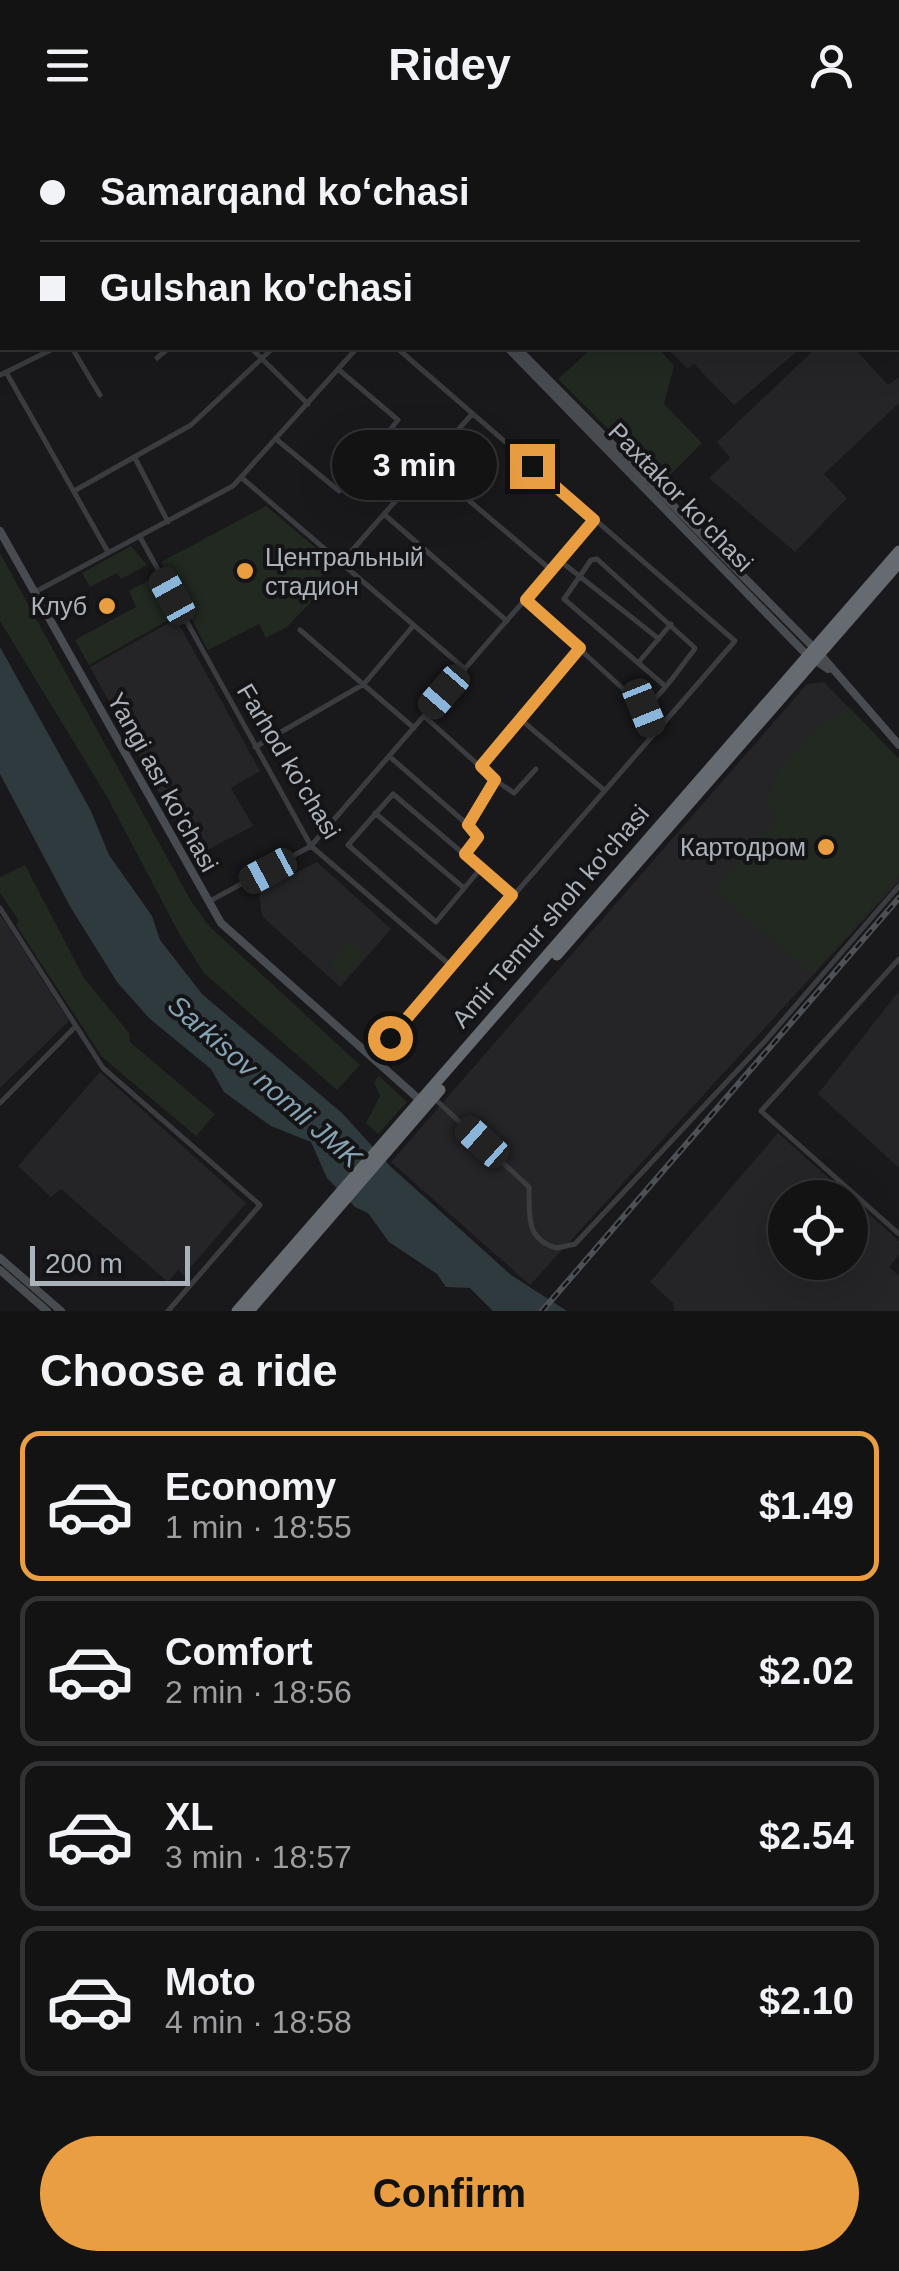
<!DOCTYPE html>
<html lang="en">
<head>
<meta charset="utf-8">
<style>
	:root { --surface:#131314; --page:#202022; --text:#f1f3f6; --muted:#9d9ea0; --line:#323234; --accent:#ea9e42 }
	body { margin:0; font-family:Arial,sans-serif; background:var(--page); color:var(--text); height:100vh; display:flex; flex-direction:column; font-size:38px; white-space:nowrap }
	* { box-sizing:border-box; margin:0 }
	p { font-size:32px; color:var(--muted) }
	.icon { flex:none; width:55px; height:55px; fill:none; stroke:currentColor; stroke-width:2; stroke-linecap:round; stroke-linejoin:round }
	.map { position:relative; height:1181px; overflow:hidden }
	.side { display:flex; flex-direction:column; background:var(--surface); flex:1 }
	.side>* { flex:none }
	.guide { position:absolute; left:0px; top:0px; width:900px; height:220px; box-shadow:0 10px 40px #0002,0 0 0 2px var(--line); display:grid; align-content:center; height:220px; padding:0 40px; background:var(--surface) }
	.buttons { position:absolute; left:768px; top:1050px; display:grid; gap:20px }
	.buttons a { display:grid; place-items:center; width:100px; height:100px; border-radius:50%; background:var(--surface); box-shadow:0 10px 40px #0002,0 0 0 2px var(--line); font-size:50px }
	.scale { position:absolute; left:30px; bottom:25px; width:160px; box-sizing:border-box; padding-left:10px; border:5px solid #acb2ba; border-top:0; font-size:28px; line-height:35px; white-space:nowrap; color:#acb2ba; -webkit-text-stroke:8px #141416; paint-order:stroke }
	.end { position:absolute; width:45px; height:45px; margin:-22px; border:12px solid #ea9e42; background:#111; box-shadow:0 0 0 5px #111 }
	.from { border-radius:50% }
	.bubble { position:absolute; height:70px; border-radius:35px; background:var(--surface); box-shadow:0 10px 40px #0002,0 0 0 2px var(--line); font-size:32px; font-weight:800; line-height:70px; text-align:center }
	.car { position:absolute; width:30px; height:60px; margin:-30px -15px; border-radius:12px; box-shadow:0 0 8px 2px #0007; background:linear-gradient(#222 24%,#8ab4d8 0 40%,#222 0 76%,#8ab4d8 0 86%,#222 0) }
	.guide b { display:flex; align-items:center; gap:35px; height:95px; font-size:38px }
	.guide b+b { border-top:2px solid var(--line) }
	.guide i { width:25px; height:25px; background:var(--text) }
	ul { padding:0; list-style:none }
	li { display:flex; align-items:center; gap:30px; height:150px; margin:0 20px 15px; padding:0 20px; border:5px solid var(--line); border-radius:20px }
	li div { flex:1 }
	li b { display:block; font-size:38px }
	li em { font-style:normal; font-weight:800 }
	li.on { border-color:var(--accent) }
	li>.icon { width:90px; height:90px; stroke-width:1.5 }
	h2 { padding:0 40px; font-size:45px; line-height:120px }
	.action { display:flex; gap:20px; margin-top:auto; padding:20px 40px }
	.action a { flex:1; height:115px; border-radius:60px; background:var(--accent); color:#111; font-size:40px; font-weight:800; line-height:115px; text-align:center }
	header { display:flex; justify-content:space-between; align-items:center; height:130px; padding:0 40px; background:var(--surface); font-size:45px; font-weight:800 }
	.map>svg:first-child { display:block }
	.built { fill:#252528; fill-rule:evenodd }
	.green { fill:#212921 }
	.water { fill:#2f3a3f }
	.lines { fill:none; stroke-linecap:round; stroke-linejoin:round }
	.street { stroke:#3a3c40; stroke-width:5 }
	.secondary { stroke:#484b50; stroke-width:8 }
	.highway { stroke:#666a71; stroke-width:11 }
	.rail-casing { stroke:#4d5055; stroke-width:6 }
	.rail { stroke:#141416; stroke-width:2.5; stroke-dasharray:8; stroke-linecap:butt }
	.route { stroke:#ea9e42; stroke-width:12 }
	.poi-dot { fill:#ea9e42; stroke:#141416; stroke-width:4 }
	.labels { text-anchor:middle; stroke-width:8; stroke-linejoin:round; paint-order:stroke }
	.street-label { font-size:25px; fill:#acb2ba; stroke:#141416 }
	.poi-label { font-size:25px; fill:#acb2ba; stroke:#141416; text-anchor:end }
	.water-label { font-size:28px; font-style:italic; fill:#85a3b3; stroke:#141416 }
</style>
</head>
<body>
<header><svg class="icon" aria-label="menu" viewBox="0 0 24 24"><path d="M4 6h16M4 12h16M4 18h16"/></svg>Ridey<svg class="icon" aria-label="person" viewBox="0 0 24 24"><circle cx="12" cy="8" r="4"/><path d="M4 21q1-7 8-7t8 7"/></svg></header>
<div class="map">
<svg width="899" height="1181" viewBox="0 0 899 1181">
	<rect width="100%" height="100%" fill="#19191b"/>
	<path class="built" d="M452,0H790L793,2H454Z
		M667,218H801L734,275L694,234L688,239Z
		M816,218H854L888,255L899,247V273L824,344L847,368L795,422L709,348L730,328L717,312Z
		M176,489L260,641L231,658L253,696L194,727L90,537Z
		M824,552L899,630V751L530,1155L391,1032L807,554Z
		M317,732L391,799L340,857L262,786L259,762Z
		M0,784L69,891L0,958Z
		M899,861V1038L818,964Z
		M100,942L246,1073L184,1145L178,1140L168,1152L61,1059L51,1067L18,1036Z
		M778,1003L899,1111V1125L889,1137L899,1146V1181H674L673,1173L650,1152ZM785,1068H850V1132H785Z"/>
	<path class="green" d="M592,218H658L674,236L664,274L702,313L662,353L558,249Z
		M266,376L329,429L320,450L326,456L287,497L266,508L259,494L208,520L161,432Z
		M131,416L147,435L121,449L117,443L90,457L82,443Z
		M0,423L191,771L208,795L360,935L337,960L204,843L181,807L106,665L0,491Z
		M153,448L174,487L89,535L75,510L136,477L129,461Z
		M851,579L899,629V747L816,840H807L714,760L779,688L766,674L778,642L820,595Z
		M25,735L84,848L129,903L130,912L215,984L196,1006L102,927L16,795L19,791L0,763V747Z
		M351,811L366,824L344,849L329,836Z
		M379,946L407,972L378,1004L366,993L380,966L374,952Z"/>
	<path class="water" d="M0,517L91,681L109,725L152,786L160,810L202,864L343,984L390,1036L511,1145L567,1181H493L470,1158L446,1157L437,1144L389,1112L368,1083L355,1077L327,1048L311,1012L271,996L224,962L211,939L150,889L117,852L71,778L0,644Z"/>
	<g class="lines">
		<path class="street" d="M37,0L39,2
			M109,0L111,2
			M126,2L128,0
			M0,86L2,90
			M0,111L2,110
			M72,218L100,265
			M251,218L308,274
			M157,228L169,218
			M6,242L108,422
			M0,245L55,218
			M276,309L339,361L398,290L338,239
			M135,328L168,392
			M427,335L551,440
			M242,348L465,539
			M74,361L191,295L273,218
			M385,385L507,491
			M140,407L311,716L451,836
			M559,430L659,509
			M341,433L472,284
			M35,462L233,356L357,218
			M525,469L644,578L653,603
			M300,500L414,598
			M638,533L671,494
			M644,578C663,564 679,539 694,520L695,518L597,429L591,430L564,469L665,556
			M424,586L495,650
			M519,588L604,660
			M255,617L364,554L413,496
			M389,626L468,695
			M481,636L580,518
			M375,683L464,758
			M465,725L393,664L348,715L436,792L481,738
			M512,765L465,725L478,707L468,695L495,650L514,663L536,639
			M210,771L311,716L594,390
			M0,778L103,938L260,1075L168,1181
			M899,829L761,981L899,1104
			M373,927L735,511L397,218
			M435,969L529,1057C530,1084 524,1109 557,1118L575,1114L765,911L899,756
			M0,973L75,897"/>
		<path class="secondary" d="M298,0L300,2
			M306,0L308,2
			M508,218L806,524L828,539
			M517,218L820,524L899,615
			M0,401L221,793L421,971
			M0,1128L61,1181
			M0,1140L47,1181"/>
		<path class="highway" d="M557,825L899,433
			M237,1181L899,421
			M249,1181L440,960"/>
		<defs>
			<path id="rail" d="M627,0L629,2
				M659,0L661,2
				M700,0L703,2
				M542,1181L899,768"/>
		</defs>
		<use href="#rail" class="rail-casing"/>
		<use href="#rail" class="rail"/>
	</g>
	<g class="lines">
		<path class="route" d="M390,908L512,765L465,724L478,707L468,695L495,650L481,636L580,518L526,470L594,390L532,336"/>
	</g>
	<g class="poi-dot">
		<circle cx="245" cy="441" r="10"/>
		<circle cx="107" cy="476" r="10"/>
		<circle cx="826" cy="717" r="10"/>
	</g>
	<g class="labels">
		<g class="street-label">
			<text transform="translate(681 367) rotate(46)" y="9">Paxtakor ko'chasi</text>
			<text transform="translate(289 631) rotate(59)" y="9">Farhod ko'chasi</text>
			<text transform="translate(163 652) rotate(61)" y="9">Yangi asr ko'chasi</text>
			<text transform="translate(550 786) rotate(-49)" y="9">Amir Temur shoh ko'chasi</text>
		</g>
		<g class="poi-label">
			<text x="265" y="436" text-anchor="start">Центральный<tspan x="265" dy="29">стадион</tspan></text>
			<text x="87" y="485">Клуб</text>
			<text x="806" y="726">Картодром</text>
		</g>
		<g class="water-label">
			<text transform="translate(265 951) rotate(41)" y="10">Sarkisov nomli JMK</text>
		</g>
	</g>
</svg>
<div class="buttons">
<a><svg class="icon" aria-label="locate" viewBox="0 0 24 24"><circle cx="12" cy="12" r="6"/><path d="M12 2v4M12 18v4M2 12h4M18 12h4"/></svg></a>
</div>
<div class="scale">200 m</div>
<i class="end from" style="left:390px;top:908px"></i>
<i class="end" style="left:532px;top:336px"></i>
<div class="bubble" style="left:332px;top:300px;width:165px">3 min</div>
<i class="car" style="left:172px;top:466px;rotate:331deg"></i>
<i class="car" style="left:444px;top:562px;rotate:221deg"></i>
<i class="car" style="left:644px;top:578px;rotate:158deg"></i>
<i class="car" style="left:268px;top:741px;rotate:242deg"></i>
<i class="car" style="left:482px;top:1012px;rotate:312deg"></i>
<div class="guide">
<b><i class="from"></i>Samarqand ko‘chasi</b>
<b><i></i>Gulshan ko'chasi</b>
</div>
</div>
<section class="side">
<h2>Choose a ride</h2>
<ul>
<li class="on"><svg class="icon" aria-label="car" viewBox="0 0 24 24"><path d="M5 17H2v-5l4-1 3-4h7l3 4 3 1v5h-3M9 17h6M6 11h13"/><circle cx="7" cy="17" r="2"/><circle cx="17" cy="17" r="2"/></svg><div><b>Economy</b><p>1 min · 18:55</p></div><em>$1.49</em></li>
<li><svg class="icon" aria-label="car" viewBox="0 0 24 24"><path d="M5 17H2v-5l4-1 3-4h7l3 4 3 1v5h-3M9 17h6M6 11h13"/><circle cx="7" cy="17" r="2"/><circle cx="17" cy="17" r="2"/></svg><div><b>Comfort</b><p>2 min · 18:56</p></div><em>$2.02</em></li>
<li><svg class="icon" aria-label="car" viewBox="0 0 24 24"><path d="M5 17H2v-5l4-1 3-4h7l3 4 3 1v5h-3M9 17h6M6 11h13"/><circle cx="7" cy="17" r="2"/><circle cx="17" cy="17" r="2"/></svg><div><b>XL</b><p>3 min · 18:57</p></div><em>$2.54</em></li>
<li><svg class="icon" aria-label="car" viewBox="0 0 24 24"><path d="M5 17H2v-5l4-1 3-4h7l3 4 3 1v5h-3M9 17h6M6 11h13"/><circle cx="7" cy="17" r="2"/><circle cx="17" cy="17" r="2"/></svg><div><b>Moto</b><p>4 min · 18:58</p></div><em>$2.10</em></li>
</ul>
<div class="action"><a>Confirm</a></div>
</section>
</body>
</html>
